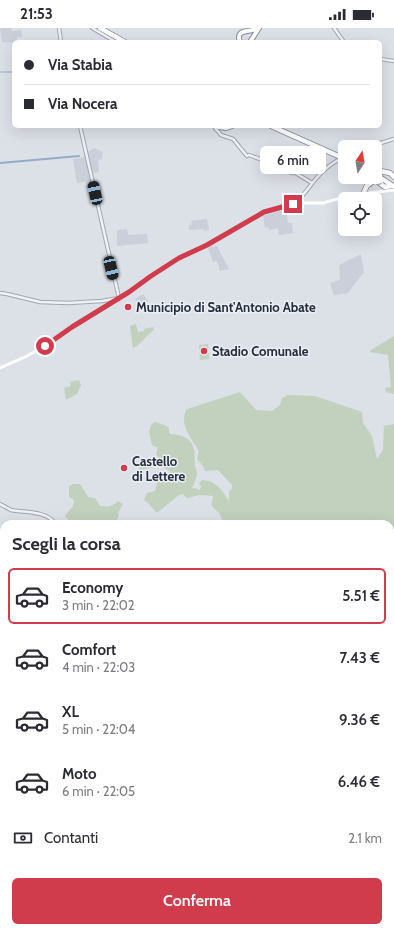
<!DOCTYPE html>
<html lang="it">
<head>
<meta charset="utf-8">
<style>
	:root { --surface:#fff; --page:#f2f2f3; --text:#2b2b33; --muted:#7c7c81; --line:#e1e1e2; --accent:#d03c4c }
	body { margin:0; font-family:Cabin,sans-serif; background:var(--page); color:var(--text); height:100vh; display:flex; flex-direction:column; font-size:15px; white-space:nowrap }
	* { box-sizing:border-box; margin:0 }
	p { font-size:13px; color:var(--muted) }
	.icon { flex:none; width:22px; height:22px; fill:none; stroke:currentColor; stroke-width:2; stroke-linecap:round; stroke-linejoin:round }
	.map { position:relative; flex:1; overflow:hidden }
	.sheet { position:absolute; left:0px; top:492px; width:394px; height:412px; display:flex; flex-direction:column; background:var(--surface); border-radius:12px 12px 0 0; box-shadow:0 4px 16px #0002 }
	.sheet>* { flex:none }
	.banner { position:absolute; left:12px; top:12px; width:370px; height:88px; border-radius:6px; box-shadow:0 4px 16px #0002; display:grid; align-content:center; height:88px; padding:0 12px; background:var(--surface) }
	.needle { width:26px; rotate:12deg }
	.buttons { position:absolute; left:338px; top:112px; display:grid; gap:8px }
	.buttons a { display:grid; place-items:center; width:44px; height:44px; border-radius:6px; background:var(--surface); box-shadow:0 4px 16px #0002; font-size:20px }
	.end { position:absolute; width:18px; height:18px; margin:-9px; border:5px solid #d03c4c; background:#fff; box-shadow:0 0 0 2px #fff }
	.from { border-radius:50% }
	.bubble { position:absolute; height:28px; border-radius:6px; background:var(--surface); box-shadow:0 4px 16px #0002; font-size:13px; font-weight:600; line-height:28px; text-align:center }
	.car { position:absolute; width:12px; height:24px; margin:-12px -6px; border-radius:5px; box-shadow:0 0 3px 1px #0007; background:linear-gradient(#222 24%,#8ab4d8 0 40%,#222 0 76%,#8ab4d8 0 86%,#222 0) }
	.banner b { display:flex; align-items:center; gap:14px; height:38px; font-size:15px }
	.banner b+b { border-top:1px solid var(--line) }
	.banner i { width:10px; height:10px; background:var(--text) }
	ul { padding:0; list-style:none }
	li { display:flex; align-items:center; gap:12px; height:56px; margin:0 8px 6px; padding:0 4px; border:2px solid transparent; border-radius:6px }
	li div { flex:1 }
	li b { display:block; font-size:15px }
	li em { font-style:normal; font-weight:600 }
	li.current { border-color:var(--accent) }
	li>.icon { width:36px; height:36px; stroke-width:1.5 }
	h2 { padding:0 12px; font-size:18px; line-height:48px }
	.pay { display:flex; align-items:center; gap:10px; height:44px; padding:0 12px; font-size:15px }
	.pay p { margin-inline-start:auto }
	.button { display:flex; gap:8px; margin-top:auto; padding:8px 12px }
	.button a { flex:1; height:46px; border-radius:6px; background:var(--accent); color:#fff; font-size:16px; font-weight:600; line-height:46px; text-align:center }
	.status { display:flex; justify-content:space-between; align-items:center; height:28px; padding:0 20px; background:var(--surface); direction:ltr }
	.status svg { height:11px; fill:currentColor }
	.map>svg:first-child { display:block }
	.built { fill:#cacfd9 }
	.green { fill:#c1d1bd }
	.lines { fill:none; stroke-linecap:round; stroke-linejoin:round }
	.stream { stroke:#95acc8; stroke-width:1 }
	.canal { stroke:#95acc8; stroke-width:2 }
	.tertiary-casing { stroke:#a1a7b1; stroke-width:4.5 }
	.trunk-casing { stroke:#838c9d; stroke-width:6 }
	.motorway-casing { stroke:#838c9d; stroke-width:6 }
	.tertiary { stroke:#eff1f5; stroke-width:2.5 }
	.secondary { stroke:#fff; stroke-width:3 }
	.trunk { stroke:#fff; stroke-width:4 }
	.motorway { stroke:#fff; stroke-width:4.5 }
	.tertiary-bridge-casing { stroke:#a1a7b1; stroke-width:4.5; stroke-linecap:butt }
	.motorway-bridge-casing { stroke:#838c9d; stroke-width:6; stroke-linecap:butt }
	.tertiary-bridge { stroke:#eff1f5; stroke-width:2.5 }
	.motorway-bridge { stroke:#fff; stroke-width:4.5 }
	.route { stroke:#d03c4c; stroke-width:5 }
	.poi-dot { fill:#d03c4c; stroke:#ebeff4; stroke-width:1.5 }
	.labels { text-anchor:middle; stroke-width:3; stroke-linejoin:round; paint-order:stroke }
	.poi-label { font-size:13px; font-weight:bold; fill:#252d3d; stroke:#ebeff4; text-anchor:start }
</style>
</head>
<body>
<div class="status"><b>21:53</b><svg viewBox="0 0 49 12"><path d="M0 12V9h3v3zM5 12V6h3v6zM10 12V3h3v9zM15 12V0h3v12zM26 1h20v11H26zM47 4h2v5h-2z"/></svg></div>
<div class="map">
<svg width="394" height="904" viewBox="0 0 394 904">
	<rect width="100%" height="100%" fill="#dce0e7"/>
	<path class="built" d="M0,0H11L12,3L21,2L22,9H17V14H14V15L2,14Z
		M94,120L103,124L102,131L98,132L99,144L92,145L88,124Z
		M86,129L90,153L77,155L73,131Z
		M286,181L288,195H292L293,205L279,207L278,200L269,202L268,199L265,200L263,188Z
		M207,191L209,202L204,203L203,201L189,202V197L192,196L191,193Z
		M127,201L128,207L147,206L148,215L117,218V202Z
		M212,218L213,219L217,218L229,241L220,243L217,233L213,234L208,220Z
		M361,226L364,244L348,265L334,267L330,255L340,252L339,237Z
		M143,266L148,273L140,278L135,271Z"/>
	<path class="green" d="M136,296L138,304L144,303V301L153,299L154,302C146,307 141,317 133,320L130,298Z
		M394,308V366L386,364L385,360L391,359L388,327L370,324L371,322Z
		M208,316L209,331L200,332L199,317Z
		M79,352L81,357L77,366L66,372L64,360L71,358L70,354Z
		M240,364L256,382L272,383L280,377L282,370L288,367L315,368L362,384L363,395L372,408L377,431L383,422L384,398L394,396V904H205L201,900L194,904H50L47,900H390V496H236L238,494L234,495L233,494L230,496H224C222,492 221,487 218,484C210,476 211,480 213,468L199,467L188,470H186L183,466L179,467L158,484H156L148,475L144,472L147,465L155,463L158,452L163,451L170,443L160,437L163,436L156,426L158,420L152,417L149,404L151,397L155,394L165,397L169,400V405C172,407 174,406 178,407C197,411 194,424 195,439C200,446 194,454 192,461L194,460L200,462L201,458L199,455L202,452C217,453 222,462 229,473V464L232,460V457L218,442L205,443L203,438L197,431L199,423C191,410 178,395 187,381Z
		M151,433L154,438L151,440L139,442L140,438Z
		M73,456H80L88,469L95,470L100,478C108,479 112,479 118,473L123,476L118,485L119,487L117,491L119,495L117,496H72L65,488L70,481L72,480L74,474L73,471L69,469V458Z
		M4,628V874L2,870L0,871V629Z"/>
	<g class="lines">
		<path class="stream" d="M0,44H14
			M0,610L4,611
			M0,816L4,818"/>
		<path class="canal" d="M0,135L79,128"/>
		<defs>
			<path id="tertiary" d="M59,0L61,14
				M92,0L116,14
				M334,0L344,14
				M380,31L394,33
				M215,100L221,107L233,111L247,128
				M368,119L394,111
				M249,127L292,143
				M292,143L294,144L293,145H291Z
				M294,144L312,155
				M296,175C313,157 318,142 342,130
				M0,265L7,266L40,274L68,275L102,273L119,270L80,98
				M0,476C4,478 7,480 11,482C26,485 45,482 56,496
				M0,555L4,550
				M0,567L4,569
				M0,619L4,618"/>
			<path id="trunk" d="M240,14C235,0 250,5 258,0
				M250,14L259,0
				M218,99L226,100L232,98"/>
			<path id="motorway" d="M100,0L125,14
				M271,98L345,131
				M375,142L390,145L394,149
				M375,146L393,158
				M368,157L375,152L385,159L391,158
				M363,166L371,149"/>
		</defs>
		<use href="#tertiary" class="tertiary-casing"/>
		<use href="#trunk" class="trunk-casing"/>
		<use href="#motorway" class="motorway-casing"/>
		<use href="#tertiary" class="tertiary"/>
		<path class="secondary" d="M0,340L25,329L45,318L72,299L129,265L152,247L179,230L207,217L264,184L296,175H323L352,167L394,162"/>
		<use href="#trunk" class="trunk"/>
		<use href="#motorway" class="motorway"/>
		<defs>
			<path id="tertiary-bridge" d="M342,130L345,129"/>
			<path id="motorway-bridge" d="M377,154L381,153"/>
		</defs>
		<use href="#tertiary-bridge" class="tertiary-bridge-casing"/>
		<use href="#motorway-bridge" class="motorway-bridge-casing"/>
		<use href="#tertiary-bridge" class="tertiary-bridge"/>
		<use href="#motorway-bridge" class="motorway-bridge"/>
	</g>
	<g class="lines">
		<path class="route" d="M45,318L72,299L129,264L151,248L179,230L207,217L264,184L293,176"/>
	</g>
	<g class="poi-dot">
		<circle cx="128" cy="279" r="4"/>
		<circle cx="204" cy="323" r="4"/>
		<circle cx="124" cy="440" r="4"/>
	</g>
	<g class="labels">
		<g class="poi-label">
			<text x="136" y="284">Municipio di Sant'Antonio Abate</text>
			<text x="212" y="328">Stadio Comunale</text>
			<text x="132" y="438">Castello<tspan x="132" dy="15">di Lettere</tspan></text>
		</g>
	</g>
</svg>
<div class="buttons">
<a><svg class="needle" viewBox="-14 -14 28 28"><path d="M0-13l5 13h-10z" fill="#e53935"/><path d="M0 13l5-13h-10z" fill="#7c7c81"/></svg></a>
<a><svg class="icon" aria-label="locate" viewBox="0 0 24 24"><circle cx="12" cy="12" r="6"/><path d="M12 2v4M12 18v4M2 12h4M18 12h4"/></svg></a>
</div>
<i class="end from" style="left:45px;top:318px"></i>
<i class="end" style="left:293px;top:176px"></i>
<div class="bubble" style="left:260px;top:118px;width:66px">6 min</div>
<i class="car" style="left:95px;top:165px;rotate:348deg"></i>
<i class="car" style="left:111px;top:240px;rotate:167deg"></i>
<div class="banner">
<b><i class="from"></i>Via Stabia</b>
<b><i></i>Via Nocera</b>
</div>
<section class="sheet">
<h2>Scegli la corsa</h2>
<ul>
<li class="current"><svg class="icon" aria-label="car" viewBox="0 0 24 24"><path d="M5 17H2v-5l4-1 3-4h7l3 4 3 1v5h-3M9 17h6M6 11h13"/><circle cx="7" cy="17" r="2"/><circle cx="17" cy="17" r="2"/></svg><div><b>Economy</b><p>3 min · 22:02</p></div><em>5.51 €</em></li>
<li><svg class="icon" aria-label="car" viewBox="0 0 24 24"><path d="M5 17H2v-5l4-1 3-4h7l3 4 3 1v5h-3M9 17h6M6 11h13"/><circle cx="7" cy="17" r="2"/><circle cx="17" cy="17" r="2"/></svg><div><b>Comfort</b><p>4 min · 22:03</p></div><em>7.43 €</em></li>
<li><svg class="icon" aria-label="car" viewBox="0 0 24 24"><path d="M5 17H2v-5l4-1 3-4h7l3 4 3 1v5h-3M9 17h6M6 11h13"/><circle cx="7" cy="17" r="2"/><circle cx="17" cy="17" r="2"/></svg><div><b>XL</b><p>5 min · 22:04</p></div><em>9.36 €</em></li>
<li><svg class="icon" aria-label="car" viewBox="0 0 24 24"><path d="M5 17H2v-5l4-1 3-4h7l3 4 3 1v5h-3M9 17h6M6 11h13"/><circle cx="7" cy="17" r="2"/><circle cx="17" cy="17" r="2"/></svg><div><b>Moto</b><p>6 min · 22:05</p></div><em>6.46 €</em></li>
</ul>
<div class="pay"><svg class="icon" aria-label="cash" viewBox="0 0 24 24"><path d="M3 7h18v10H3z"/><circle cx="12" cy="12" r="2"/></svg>Contanti<p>2.1 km</p></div>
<div class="button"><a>Conferma</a></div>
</section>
</div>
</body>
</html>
